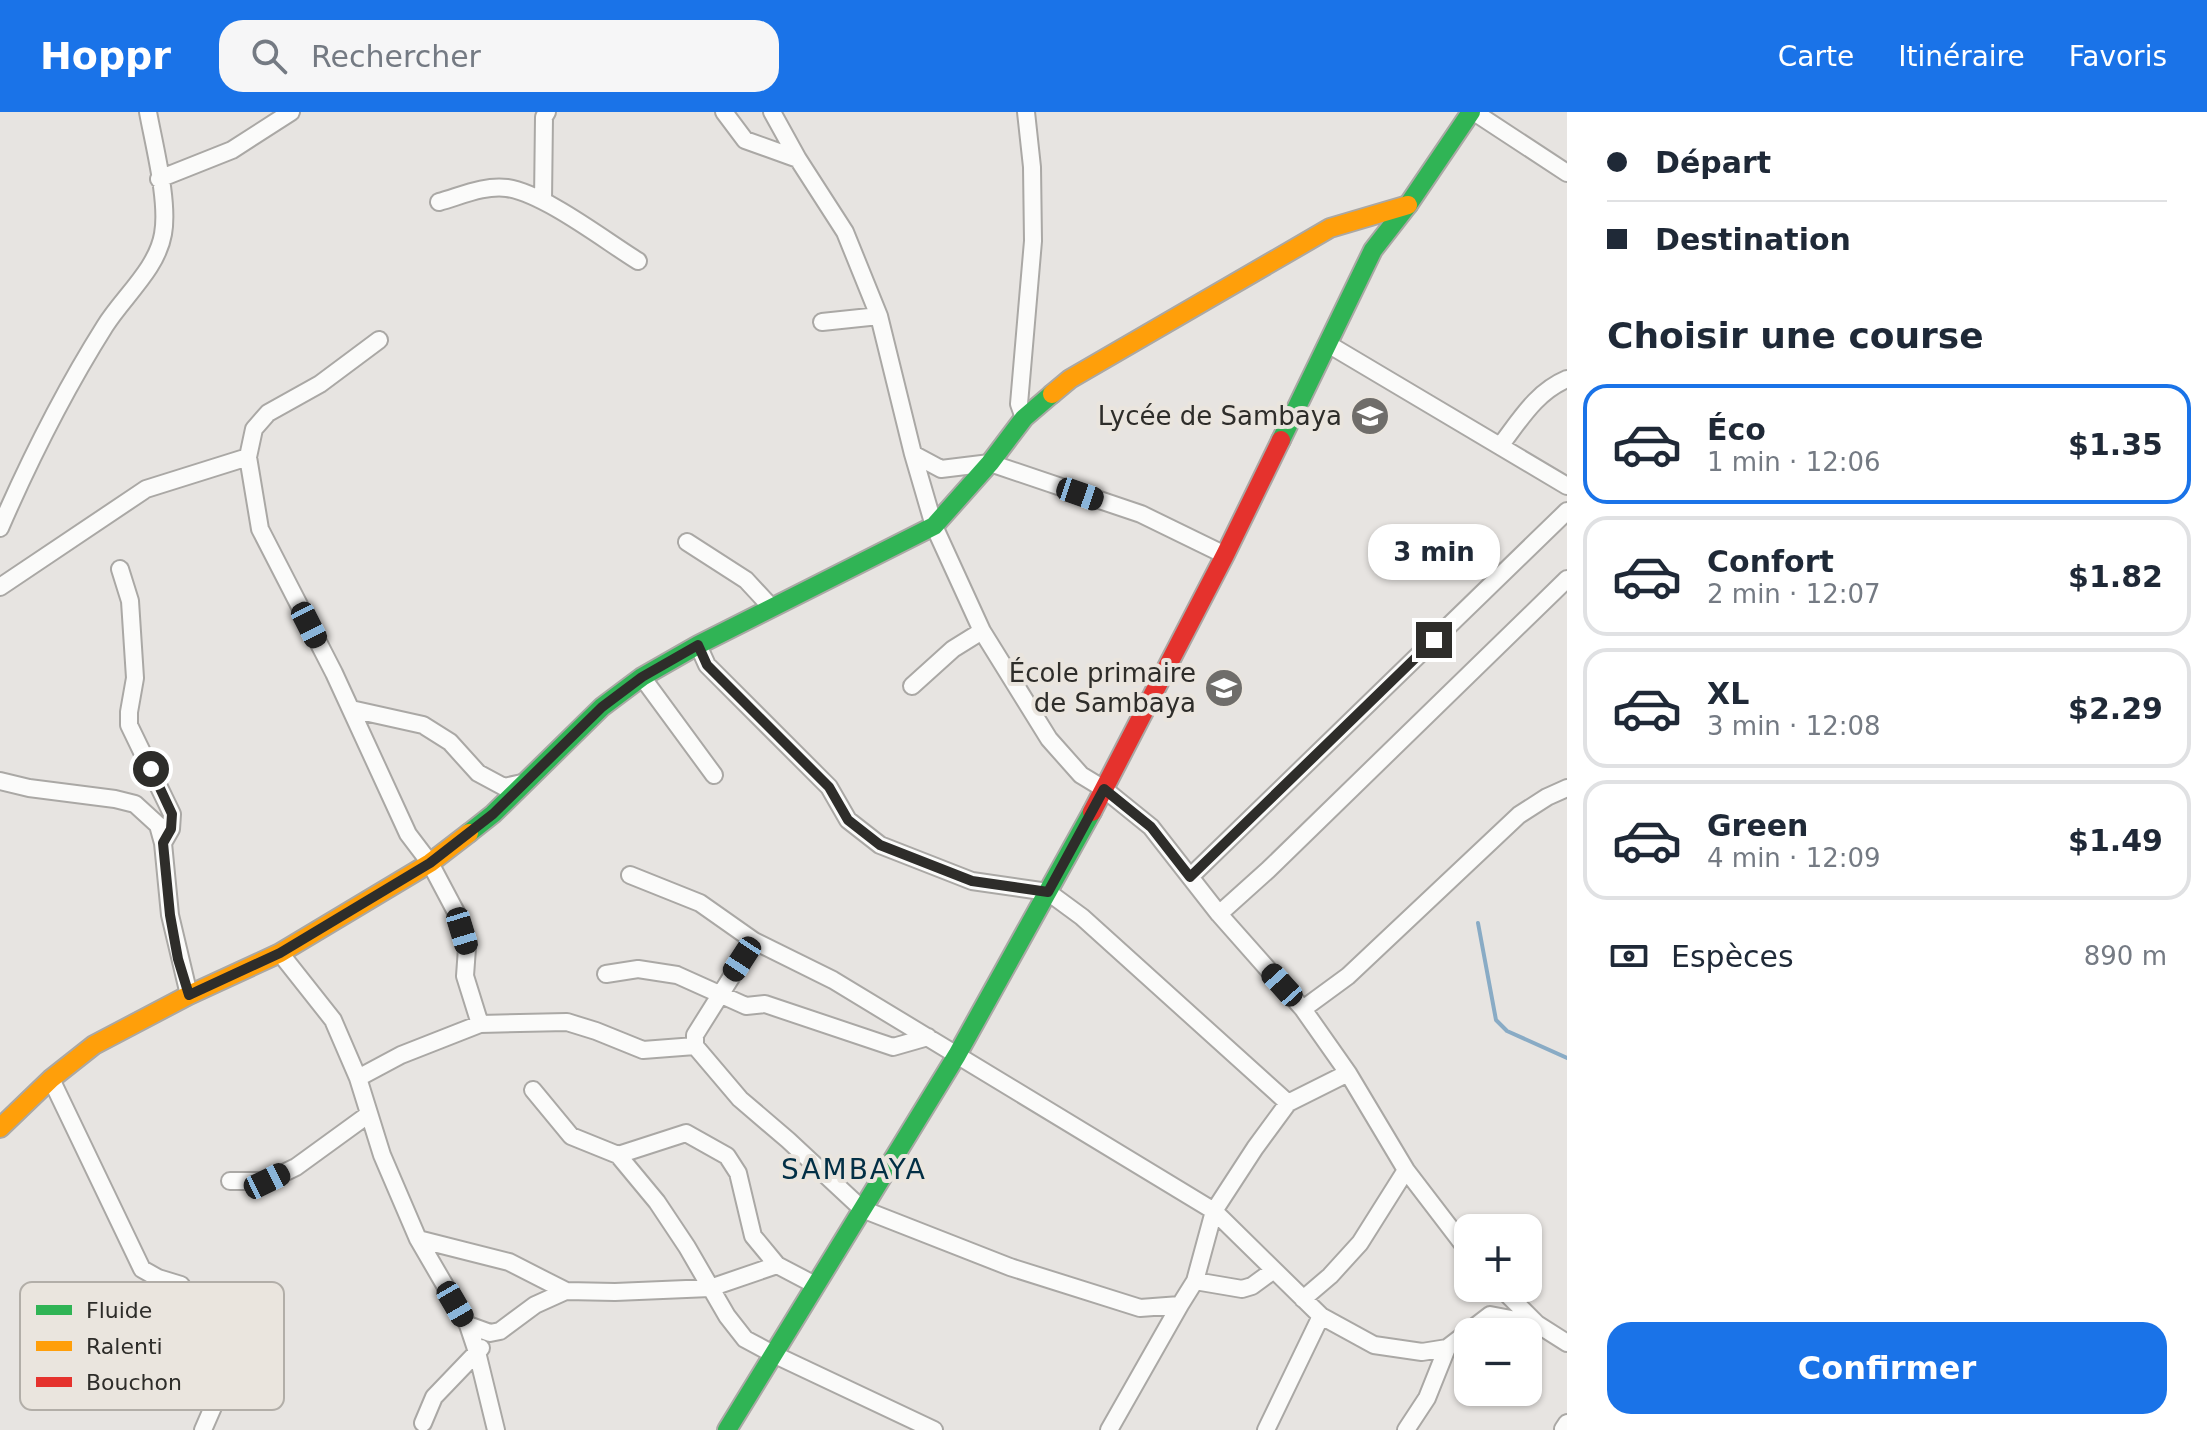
<!DOCTYPE html>
<html lang="fr">
<head>
<meta charset="utf-8">
<style>
	:root { --surface:#fff; --page:#f6f6f7; --text:#1f2937; --muted:#747a83; --line:#e0e1e3; --accent:#1a73e8 }
	body { margin:0; font-family:"DejaVu Sans",sans-serif; background:var(--page); color:var(--text); height:100vh; display:flex; flex-direction:column; font-size:30px; white-space:nowrap }
	* { box-sizing:border-box; margin:0 }
	p { font-size:26px; color:var(--muted) }
	.icon { flex:none; width:44px; height:44px; fill:none; stroke:currentColor; stroke-width:2; stroke-linecap:round; stroke-linejoin:round }
	.map { position:relative; flex:1; overflow:hidden }
	.drawer { display:flex; flex-direction:column; background:var(--surface); width:640px }
	.drawer>* { flex:none }
	.guide { display:grid; align-content:center; height:176px; padding:0 40px; background:var(--surface) }
	.controls { position:absolute; left:1454px; top:1102px; display:grid; gap:16px }
	.controls a { display:grid; place-items:center; width:88px; height:88px; border-radius:16px; background:var(--surface); box-shadow:0 2px 6px #0004; font-size:40px }
	.end { position:absolute; width:36px; height:36px; margin:-18px; border:10px solid #2e2d2a; background:#fff; box-shadow:0 0 0 4px #fff }
	.from { border-radius:50% }
	.bubble { position:absolute; height:56px; border-radius:24px; background:var(--surface); box-shadow:0 2px 6px #0004; font-size:26px; font-weight:700; line-height:56px; text-align:center }
	.car { position:absolute; width:24px; height:48px; margin:-24px -12px; border-radius:10px; box-shadow:0 0 6px 2px #0007; background:linear-gradient(#222 24%,#8ab4d8 0 40%,#222 0 76%,#8ab4d8 0 86%,#222 0) }
	.guide b { display:flex; align-items:center; gap:28px; height:76px; font-size:30px }
	.guide b+b { border-top:2px solid var(--line) }
	.guide i { width:20px; height:20px; background:var(--text) }
	ul { padding:0; list-style:none }
	li { display:flex; align-items:center; gap:24px; height:120px; margin:0 16px 12px; padding:0 24px; border:4px solid var(--line); border-radius:24px }
	li div { flex:1 }
	li b { display:block; font-size:30px }
	li em { font-style:normal; font-weight:700 }
	li.selected { border-color:var(--accent) }
	li>.icon { width:72px; height:72px; stroke-width:1.5 }
	h2 { padding:0 40px; font-size:36px; line-height:96px }
	.pay { display:flex; align-items:center; gap:20px; height:88px; padding:0 40px; font-size:30px }
	.pay p { margin-inline-start:auto }
	.action { display:flex; gap:16px; margin-top:auto; padding:16px 40px }
	.action a { flex:1; height:92px; border-radius:24px; background:var(--accent); color:#fff; font-size:32px; font-weight:700; line-height:92px; text-align:center }
	header { display:flex; align-items:center; gap:48px; box-sizing:border-box; height:112px; padding:0 40px; background:var(--accent); color:#fff }
	header strong { font-size:38px }
	nav { display:flex; gap:44px; margin-inline-start:auto; font-size:28px }
	.search { width:560px; height:72px; background:var(--page); display:flex; align-items:center; gap:20px; box-sizing:border-box; padding:0 28px; border-radius:24px; color:var(--muted); font-size:30px }
	main { display:flex; flex:1; min-height:0 }
	.map>svg:first-child { display:block }
	.lines { fill:none; stroke-linecap:round; stroke-linejoin:round }
	.stream { stroke:#89abc5; stroke-width:4 }
	.street-casing { stroke:#aaa8a5; stroke-width:20 }
	.fast-casing { stroke:#aaa8a5; stroke-width:22 }
	.slow-casing { stroke:#aaa8a5; stroke-width:22 }
	.jam-casing { stroke:#aaa8a5; stroke-width:22 }
	.street { stroke:#fbfbfa; stroke-width:16 }
	.fast { stroke:#30b455; stroke-width:18 }
	.slow { stroke:#ff9f0a; stroke-width:18 }
	.jam { stroke:#e5322d; stroke-width:18 }
	.route { stroke:#2e2d2a; stroke-width:10 }
	.labels { text-anchor:middle; stroke-width:8; stroke-linejoin:round; paint-order:stroke }
	.poi-label { font-size:26px; fill:#2e2d2a; stroke:#eae5de; text-anchor:end }
	.neighbourhood-label { font-size:28px; letter-spacing:2px; fill:#022f45; stroke:#eae5de }
	.key { fill:#eae5de; stroke:#b2aea8; stroke-width:2 }
	.key-label { font-size:22px; fill:#2e2d2a }
</style>
</head>
<body>
<header>
<strong>Hoppr</strong>
<div class="search"><svg class="icon" aria-label="search" viewBox="0 0 24 24"><circle cx="10" cy="10" r="6"/><path d="M15 15l6 6"/></svg>Rechercher</div>
<nav><a>Carte</a><a>Itinéraire</a><a>Favoris</a></nav>
</header>
<main>
<div class="map">
<svg width="1567" height="1318" viewBox="0 0 1567 1318">
	<rect width="100%" height="100%" fill="#e7e4e1"/>
	<g class="lines">
		<path class="stream" d="M1478,811L1496,908L1507,919L1567,946"/>
		<defs>
			<path id="street" d="M724,0L745,28L798,47
				M772,0L798,47L845,120L879,204L913,342L934,414L982,519L1049,627L1081,663L1104,677L1151,715L1219,802L1303,897L1348,961L1406,1058L1468,1139
				M1474,0L1567,61
				M159,67L232,38L291,0
				M543,89L544,5L547,0
				M439,90C461,84 484,73 507,76C545,82 604,128 638,149
				M822,210L879,204
				M379,228L320,272L268,301L254,317L248,345L260,417L334,561L408,722L430,751L457,802L467,836L465,864L480,912
				M1328,232L1567,374
				M1024,306L1019,292L1033,129L1032,55L1026,0
				M1500,334C1520,308 1536,280 1567,267
				M913,342L941,357L990,351L1141,402L1225,443
				M0,416C30,347 64,279 105,214C123,185 157,157 163,122C169,90 154,33 148,0
				M687,430L746,468L772,496
				M120,457L130,489L135,566L129,600V613L172,702L171,717L163,731L170,803L189,883
				M0,475L146,377L248,345
				M698,533L707,553L829,675L848,708L880,733L972,769L1048,780L1082,805L1288,991
				M642,565L714,663
				M912,574L953,537L982,519
				M351,597L423,613L450,630L478,661L504,675L522,671
				M0,669L29,676L115,687L135,692L158,713L163,731
				M630,763L700,791L754,829L833,868L1214,1099L1321,1204L1374,1233L1422,1240L1447,1236L1490,1203L1537,1212
				M1190,765L1567,399
				M1219,802L1268,758L1567,467
				M754,829L695,923V934L740,987L788,1028L862,1097L1010,1155L1140,1196L1180,1193L1195,1169L1242,1177L1252,1174L1274,1158
				M280,841L333,908L358,966L382,1043L418,1127L468,1213L477,1240L496,1318
				M606,862L638,857L677,863L746,894L765,892L893,935L928,925
				M1303,897L1348,864L1519,703L1547,685L1567,676
				M358,966L401,943L480,912L567,910L596,919L643,938L695,934
				M51,967L142,1157L158,1166L181,1173L221,1243L213,1295L203,1318
				M533,978L571,1024L618,1043L686,1021L727,1044L738,1061L753,1124L777,1153L815,1173
				M618,1043L657,1090L687,1135L727,1204L745,1227L773,1242L934,1318
				M230,1069H267L296,1055L369,1002
				M418,1127L509,1150L566,1179
				M1195,1169L1214,1099L1255,1036L1288,991L1348,961
				M1501,1176L1537,1212L1567,1231
				M1303,1187L1330,1164L1360,1131L1406,1058
				M468,1213L490,1221L500,1219L535,1193L566,1179L615,1180L710,1176L777,1153
				M423,1311L434,1285L481,1236
				M1563,1317L1567,1311
				M1109,1318L1180,1193
				M1266,1318L1321,1204
				M1406,1318L1427,1286L1447,1236"/>
			<path id="fast" d="M1281,328L1373,138L1408,93L1471,0
				M469,721L493,702L602,595L642,565L698,533L934,414L990,351L1024,306L1052,282
				M727,1318L957,943L1092,700"/>
			<path id="slow" d="M1052,282L1070,267L1330,116L1408,93
				M0,1016L51,967L94,933L189,883L280,841L430,751L469,721"/>
			<path id="jam" d="M1092,700L1225,443L1281,328"/>
		</defs>
		<use href="#street" class="street-casing"/>
		<use href="#fast" class="fast-casing"/>
		<use href="#slow" class="slow-casing"/>
		<use href="#jam" class="jam-casing"/>
		<use href="#street" class="street"/>
		<use href="#fast" class="fast"/>
		<use href="#slow" class="slow"/>
		<use href="#jam" class="jam"/>
	</g>
	<g class="lines">
		<path class="route" d="M151,657L172,702L171,717L163,731L170,803L178,847L189,883L280,841L430,751L493,702L602,595L642,565L698,533L707,553L829,675L848,708L880,733L972,769L1048,780L1104,677L1151,715L1190,765L1434,528"/>
	</g>
	<defs>
		<symbol id="school-disc" viewBox="-11 -11 22 22"><circle r="9.5" fill="#6f6d6a" stroke="#eae5de"/><path d="M0-5L7-2L0 1L-7-2ZM-4 1L0 2.5L4 1V4Q0 6-4 4Z" fill="#fff"/></symbol>
	</defs>
	<g fill-rule="evenodd">
		<use href="#school-disc" x="1348" y="282" width="44" height="44"/>
		<use href="#school-disc" x="1202" y="554" width="44" height="44"/>
	</g>
	<g class="labels">
		<g class="poi-label">
			<text x="1342" y="313">Lycée de Sambaya</text>
			<text x="1196" y="570">École primaire<tspan x="1196" dy="30">de Sambaya</tspan></text>
		</g>
		<g class="neighbourhood-label">
			<text x="854" y="1067">SAMBAYA</text>
		</g>
	</g>
	<rect x="20" y="1170" width="264" height="128" rx="12" class="key"/>
	<rect x="36" y="1193" width="36" height="10" fill="#30b455"/>
	<rect x="36" y="1229" width="36" height="10" fill="#ff9f0a"/>
	<rect x="36" y="1265" width="36" height="10" fill="#e5322d"/>
	<g class="key-label">
		<text x="86" y="1206">Fluide</text>
		<text x="86" y="1242">Ralenti</text>
		<text x="86" y="1278">Bouchon</text>
	</g>
</svg>
<div class="controls">
<a>+</a>
<a>−</a>
</div>
<i class="end from" style="left:151px;top:657px"></i>
<i class="end" style="left:1434px;top:528px"></i>
<div class="bubble" style="left:1368px;top:412px;width:132px">3 min</div>
<i class="car" style="left:1080px;top:382px;rotate:109deg"></i>
<i class="car" style="left:309px;top:513px;rotate:153deg"></i>
<i class="car" style="left:462px;top:819px;rotate:163deg"></i>
<i class="car" style="left:742px;top:847px;rotate:213deg"></i>
<i class="car" style="left:1282px;top:873px;rotate:318deg"></i>
<i class="car" style="left:267px;top:1069px;rotate:64deg"></i>
<i class="car" style="left:455px;top:1192px;rotate:150deg"></i>
</div>
<section class="drawer">
<div class="guide">
<b><i class="from"></i>Départ</b>
<b><i></i>Destination</b>
</div>
<h2>Choisir une course</h2>
<ul>
<li class="selected"><svg class="icon" aria-label="car" viewBox="0 0 24 24"><path d="M5 17H2v-5l4-1 3-4h7l3 4 3 1v5h-3M9 17h6M6 11h13"/><circle cx="7" cy="17" r="2"/><circle cx="17" cy="17" r="2"/></svg><div><b>Éco</b><p>1 min · 12:06</p></div><em>$1.35</em></li>
<li><svg class="icon" aria-label="car" viewBox="0 0 24 24"><path d="M5 17H2v-5l4-1 3-4h7l3 4 3 1v5h-3M9 17h6M6 11h13"/><circle cx="7" cy="17" r="2"/><circle cx="17" cy="17" r="2"/></svg><div><b>Confort</b><p>2 min · 12:07</p></div><em>$1.82</em></li>
<li><svg class="icon" aria-label="car" viewBox="0 0 24 24"><path d="M5 17H2v-5l4-1 3-4h7l3 4 3 1v5h-3M9 17h6M6 11h13"/><circle cx="7" cy="17" r="2"/><circle cx="17" cy="17" r="2"/></svg><div><b>XL</b><p>3 min · 12:08</p></div><em>$2.29</em></li>
<li><svg class="icon" aria-label="car" viewBox="0 0 24 24"><path d="M5 17H2v-5l4-1 3-4h7l3 4 3 1v5h-3M9 17h6M6 11h13"/><circle cx="7" cy="17" r="2"/><circle cx="17" cy="17" r="2"/></svg><div><b>Green</b><p>4 min · 12:09</p></div><em>$1.49</em></li>
</ul>
<div class="pay"><svg class="icon" aria-label="cash" viewBox="0 0 24 24"><path d="M3 7h18v10H3z"/><circle cx="12" cy="12" r="2"/></svg>Espèces<p>890 m</p></div>
<div class="action"><a>Confirmer</a></div>
</section>
</main>
</body>
</html>
